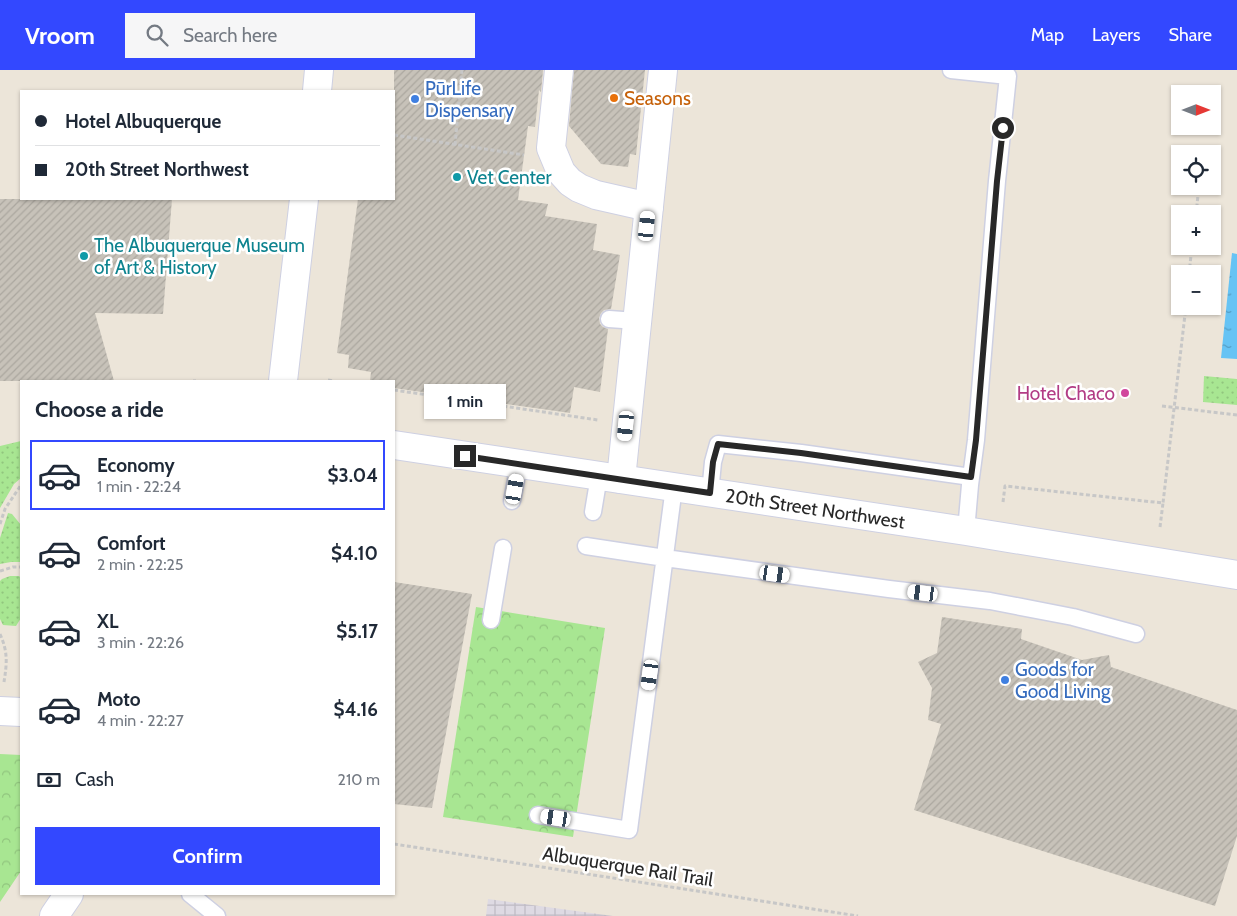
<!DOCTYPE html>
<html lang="en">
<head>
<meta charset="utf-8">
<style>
	:root { --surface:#fff; --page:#f6f6f7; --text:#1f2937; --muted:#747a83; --line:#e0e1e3; --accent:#3348ff }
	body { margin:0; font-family:Cabin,sans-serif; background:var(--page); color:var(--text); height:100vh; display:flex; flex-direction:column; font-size:19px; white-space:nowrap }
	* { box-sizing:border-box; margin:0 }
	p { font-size:16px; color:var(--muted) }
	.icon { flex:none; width:28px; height:28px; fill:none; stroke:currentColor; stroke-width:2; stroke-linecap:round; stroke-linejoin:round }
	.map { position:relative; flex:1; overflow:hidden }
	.panel { position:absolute; left:20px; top:310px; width:375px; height:515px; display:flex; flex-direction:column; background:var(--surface); border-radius:0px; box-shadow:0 1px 4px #0004 }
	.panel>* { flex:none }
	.top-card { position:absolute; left:20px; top:20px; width:375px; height:110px; border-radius:0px; box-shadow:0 1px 4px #0004; display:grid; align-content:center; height:110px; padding:0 15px; background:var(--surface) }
	.needle { width:32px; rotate:90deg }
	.tools { position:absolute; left:1171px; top:15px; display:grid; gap:10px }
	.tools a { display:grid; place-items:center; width:50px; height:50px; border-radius:0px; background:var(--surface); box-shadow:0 1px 4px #0004; font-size:25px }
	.end { position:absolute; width:22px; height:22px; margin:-11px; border:6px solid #282828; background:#fff; box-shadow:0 0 0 2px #fff }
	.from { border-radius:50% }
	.bubble { position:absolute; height:35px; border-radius:0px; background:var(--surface); box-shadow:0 1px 4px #0004; font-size:16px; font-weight:700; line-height:35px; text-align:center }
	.car { position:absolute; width:15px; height:30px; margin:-15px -8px; border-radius:6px; box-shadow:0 0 4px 1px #0007; background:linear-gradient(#fff 24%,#345 0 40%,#fff 0 76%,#345 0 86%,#fff 0) }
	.top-card b { display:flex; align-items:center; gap:18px; height:48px; font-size:19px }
	.top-card b+b { border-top:1px solid var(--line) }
	.top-card i { width:12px; height:12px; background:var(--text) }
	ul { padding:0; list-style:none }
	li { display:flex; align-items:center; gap:15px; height:70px; margin:0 10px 8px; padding:0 5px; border:2px solid transparent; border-radius:0px }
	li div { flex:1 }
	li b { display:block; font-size:19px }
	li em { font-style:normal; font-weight:700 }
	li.on { border-color:var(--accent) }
	li>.icon { width:45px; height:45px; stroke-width:1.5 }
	h2 { padding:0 15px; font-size:22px; line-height:60px }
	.pay { display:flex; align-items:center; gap:12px; height:55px; padding:0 15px; font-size:19px }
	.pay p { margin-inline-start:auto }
	.action { display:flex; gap:10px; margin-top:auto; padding:10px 15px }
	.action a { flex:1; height:58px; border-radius:0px; background:var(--accent); color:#fff; font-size:20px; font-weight:700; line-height:58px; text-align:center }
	header { display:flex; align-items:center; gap:30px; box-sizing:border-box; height:70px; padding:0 25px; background:var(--accent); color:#fff }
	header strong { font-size:24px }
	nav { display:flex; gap:28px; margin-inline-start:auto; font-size:18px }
	.search { width:350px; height:45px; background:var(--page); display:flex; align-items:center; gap:12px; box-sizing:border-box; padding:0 18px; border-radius:0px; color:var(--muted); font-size:19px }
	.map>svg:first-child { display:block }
	.industrial { fill:url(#industrial-grid) }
	.grass { fill:url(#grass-dots) }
	.park { fill:url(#park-crowns) }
	.water { fill:url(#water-ripples) }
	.building { fill:url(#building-hatch) }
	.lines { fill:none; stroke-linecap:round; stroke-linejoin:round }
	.lane-casing { stroke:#ced0e2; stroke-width:19 }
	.street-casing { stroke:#ced0e2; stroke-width:30 }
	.secondary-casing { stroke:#ced0e2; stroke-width:30 }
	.path { stroke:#c7c7c7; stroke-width:3; stroke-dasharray:4 2.5; stroke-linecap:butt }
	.lane { stroke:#fff; stroke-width:16 }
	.street { stroke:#fff; stroke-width:28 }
	.secondary { stroke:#fff; stroke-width:28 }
	.route { stroke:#282828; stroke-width:6 }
	.food-dot { fill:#e8710a; stroke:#fff; stroke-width:2 }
	.shop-dot { fill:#3f7fe0; stroke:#fff; stroke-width:2 }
	.culture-dot { fill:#0f9aa8; stroke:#fff; stroke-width:2 }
	.hotel-dot { fill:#d1479c; stroke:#fff; stroke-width:2 }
	.labels { text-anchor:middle; stroke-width:5; stroke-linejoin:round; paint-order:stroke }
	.shop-label { font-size:19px; fill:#366cbe; stroke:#fff; text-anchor:start }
	.food-label { font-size:19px; fill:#c56008; stroke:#fff; text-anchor:start }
	.culture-label { font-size:19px; fill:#0d838f; stroke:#fff; text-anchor:start }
	.hotel-label { font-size:19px; fill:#b23c85; stroke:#fff; text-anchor:end }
	.street-label { font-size:19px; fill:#282828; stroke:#fff }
</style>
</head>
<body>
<header>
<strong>Vroom</strong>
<div class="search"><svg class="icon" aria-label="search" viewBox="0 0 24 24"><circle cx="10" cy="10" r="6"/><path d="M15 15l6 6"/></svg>Search here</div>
<nav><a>Map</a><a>Layers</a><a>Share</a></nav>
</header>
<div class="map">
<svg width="1237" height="846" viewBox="0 0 1237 846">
	<defs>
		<pattern id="industrial-grid" width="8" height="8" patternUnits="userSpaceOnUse" patternTransform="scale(1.25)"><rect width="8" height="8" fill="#dedae3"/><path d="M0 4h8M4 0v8" fill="none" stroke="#bebbc3"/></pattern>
		<pattern id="grass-dots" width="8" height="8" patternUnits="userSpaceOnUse" patternTransform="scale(1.25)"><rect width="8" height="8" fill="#a8e692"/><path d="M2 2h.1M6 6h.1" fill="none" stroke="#91c57e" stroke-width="1.8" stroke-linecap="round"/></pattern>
		<pattern id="park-crowns" width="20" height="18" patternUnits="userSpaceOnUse" patternTransform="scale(1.25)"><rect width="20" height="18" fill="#a8e692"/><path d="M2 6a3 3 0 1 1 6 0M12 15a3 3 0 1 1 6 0" fill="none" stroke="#91c57e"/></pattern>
		<pattern id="water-ripples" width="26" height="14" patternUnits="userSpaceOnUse" patternTransform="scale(1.25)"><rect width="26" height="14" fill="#66c3f4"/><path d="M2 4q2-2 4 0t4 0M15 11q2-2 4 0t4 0" fill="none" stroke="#549ec6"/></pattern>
		<pattern id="building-hatch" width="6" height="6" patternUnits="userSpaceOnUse" patternTransform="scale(1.25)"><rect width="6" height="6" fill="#c7c2b9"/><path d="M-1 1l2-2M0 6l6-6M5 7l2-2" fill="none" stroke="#aba79f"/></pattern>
	</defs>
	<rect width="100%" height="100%" fill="#ece5d9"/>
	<path class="industrial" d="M488,829L613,846H486Z"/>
	<path class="grass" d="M1204,306L1237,309V335L1203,332Z
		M21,371V408L14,414L0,438V376Z
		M8,443L12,444L21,455V492H11L0,494V468Z
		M10,506H19L21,508V548L16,556L3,555L0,549V511L2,509Z"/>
	<path class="park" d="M476,537L605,558L573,767L443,747Z
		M0,684L21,685V801L0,832Z"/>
	<path class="water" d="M1232,183L1237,184V289L1221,288Z"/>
	<path class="building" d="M394,0H543L541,22L539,20L535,57L528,56L518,130L548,134L545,146L597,154L593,180L620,185L611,239L604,240L601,243L599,248L600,254L603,257L608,259L600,322L574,317L570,343L394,318V311H370L371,302L348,298L349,285L337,283L358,129H394Z
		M574,0H645L636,85L630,84L628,97L601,94L569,56Z
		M0,129H172L163,244L95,243L114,311H0Z
		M394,512L472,524L432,738L394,734Z
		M942,547L1022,559L1021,569L1082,590L1109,585L1111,597L1237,640V766L1215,836L914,740L941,654L928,650L932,618L918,592L937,583Z"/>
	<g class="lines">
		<defs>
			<path id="lane" d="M951,0L1008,6L997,111L976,370L970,415L966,461
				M609,249L637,251
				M710,423L713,392L718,374L801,383L971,407
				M512,431L519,394
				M593,442L599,406
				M586,476L665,488L889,519L990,531L1073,547L1136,564
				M491,550L503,478
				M538,745L629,760L674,417
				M190,824L217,846"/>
			<g id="street">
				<path d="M559,0L551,78L561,102L570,112L579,118L596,125L649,137"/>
				<path id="s1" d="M394,375L966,461L1237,505"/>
				<path d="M621,409L663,0"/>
				<path d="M0,641L21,642"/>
			</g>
			<path id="secondary" d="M317,21L319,0
				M283,311L304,129
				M54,846L69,824"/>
		</defs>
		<use href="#lane" class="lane-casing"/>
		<use href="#street" class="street-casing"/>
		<use href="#secondary" class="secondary-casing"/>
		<path class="path" d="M394,65L524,85
			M455,75L462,0
			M1202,84V80
			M1183,119L1199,120
			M1196,144L1199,116
			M1189,204L1192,176
			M328,310L334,311
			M193,311H196
			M394,320L598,350
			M1162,336L1237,345
			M1003,432L1005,416L1163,433L1186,236
			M0,454L5,439L21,415
			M1160,457L1163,433
			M0,501L13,497H21
			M0,564C8,582 7,593 4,612
			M394,774L858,846"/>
		<use href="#lane" class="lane"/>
		<use href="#street" class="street"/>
		<use href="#secondary" class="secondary"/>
	</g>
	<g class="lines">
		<path class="route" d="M465,386L710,423L713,392L718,374L801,383L971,407L976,370L997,111L1003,58"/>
	</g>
	<circle class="food-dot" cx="614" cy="28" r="5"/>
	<g class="shop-dot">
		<circle cx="415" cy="29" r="5"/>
		<circle cx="1005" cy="610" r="5"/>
	</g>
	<g class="culture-dot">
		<circle cx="457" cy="107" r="5"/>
		<circle cx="84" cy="186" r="5"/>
	</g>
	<circle class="hotel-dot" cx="1125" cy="323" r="5"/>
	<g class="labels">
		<g class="shop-label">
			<text x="425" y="25">PūrLife<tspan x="425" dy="22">Dispensary</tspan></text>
			<text x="1015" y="606">Goods for<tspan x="1015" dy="22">Good Living</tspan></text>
		</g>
		<g class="food-label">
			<text x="624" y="35">Seasons</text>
		</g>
		<g class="culture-label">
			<text x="467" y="114">Vet Center</text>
			<text x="94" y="182">The Albuquerque Museum<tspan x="94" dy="22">of Art &amp; History</tspan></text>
		</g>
		<g class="hotel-label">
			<text x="1115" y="330">Hotel Chaco</text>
		</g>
		<g class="street-label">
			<text dy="7" stroke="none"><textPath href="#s1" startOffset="426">20th Street Northwest</textPath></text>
			<text transform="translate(628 796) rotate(9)" y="7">Albuquerque Rail Trail</text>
		</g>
	</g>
</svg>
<div class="tools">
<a><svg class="needle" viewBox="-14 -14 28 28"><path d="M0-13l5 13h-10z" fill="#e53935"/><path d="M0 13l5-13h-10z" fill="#747a83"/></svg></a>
<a><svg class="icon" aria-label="locate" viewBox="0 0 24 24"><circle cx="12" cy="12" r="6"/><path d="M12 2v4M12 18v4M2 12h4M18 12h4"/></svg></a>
<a>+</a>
<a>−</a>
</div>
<i class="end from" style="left:1003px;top:58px"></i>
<i class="end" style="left:465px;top:386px"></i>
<div class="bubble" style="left:424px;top:314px;width:82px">1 min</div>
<i class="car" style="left:647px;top:156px;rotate:6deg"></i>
<i class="car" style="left:626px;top:356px;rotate:186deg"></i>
<i class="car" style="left:515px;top:419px;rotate:10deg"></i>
<i class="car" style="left:775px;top:504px;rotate:98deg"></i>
<i class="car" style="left:923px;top:523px;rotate:277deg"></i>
<i class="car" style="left:650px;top:605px;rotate:188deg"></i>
<i class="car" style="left:556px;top:748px;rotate:279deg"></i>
<div class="top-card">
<b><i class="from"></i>Hotel Albuquerque</b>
<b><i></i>20th Street Northwest</b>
</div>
<section class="panel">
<h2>Choose a ride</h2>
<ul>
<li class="on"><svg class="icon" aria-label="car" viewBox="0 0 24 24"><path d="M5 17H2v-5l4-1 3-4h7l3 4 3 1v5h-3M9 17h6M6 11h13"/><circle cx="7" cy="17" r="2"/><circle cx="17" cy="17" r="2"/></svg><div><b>Economy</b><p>1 min · 22:24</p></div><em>$3.04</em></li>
<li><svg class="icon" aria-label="car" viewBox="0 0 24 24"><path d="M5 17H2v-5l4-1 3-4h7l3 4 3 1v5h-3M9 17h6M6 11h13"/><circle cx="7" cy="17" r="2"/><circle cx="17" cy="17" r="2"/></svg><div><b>Comfort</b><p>2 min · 22:25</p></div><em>$4.10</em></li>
<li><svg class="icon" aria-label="car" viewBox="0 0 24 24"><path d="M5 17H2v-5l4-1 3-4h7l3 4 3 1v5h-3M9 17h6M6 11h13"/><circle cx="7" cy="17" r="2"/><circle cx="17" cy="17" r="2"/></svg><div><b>XL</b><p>3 min · 22:26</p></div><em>$5.17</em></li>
<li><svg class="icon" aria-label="car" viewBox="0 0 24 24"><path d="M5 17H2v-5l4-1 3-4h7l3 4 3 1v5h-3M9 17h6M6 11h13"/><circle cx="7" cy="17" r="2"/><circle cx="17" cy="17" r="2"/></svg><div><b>Moto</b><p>4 min · 22:27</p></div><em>$4.16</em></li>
</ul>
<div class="pay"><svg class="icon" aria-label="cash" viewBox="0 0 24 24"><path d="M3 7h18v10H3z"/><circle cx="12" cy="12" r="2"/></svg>Cash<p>210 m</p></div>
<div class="action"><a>Confirm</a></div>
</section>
</div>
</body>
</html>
